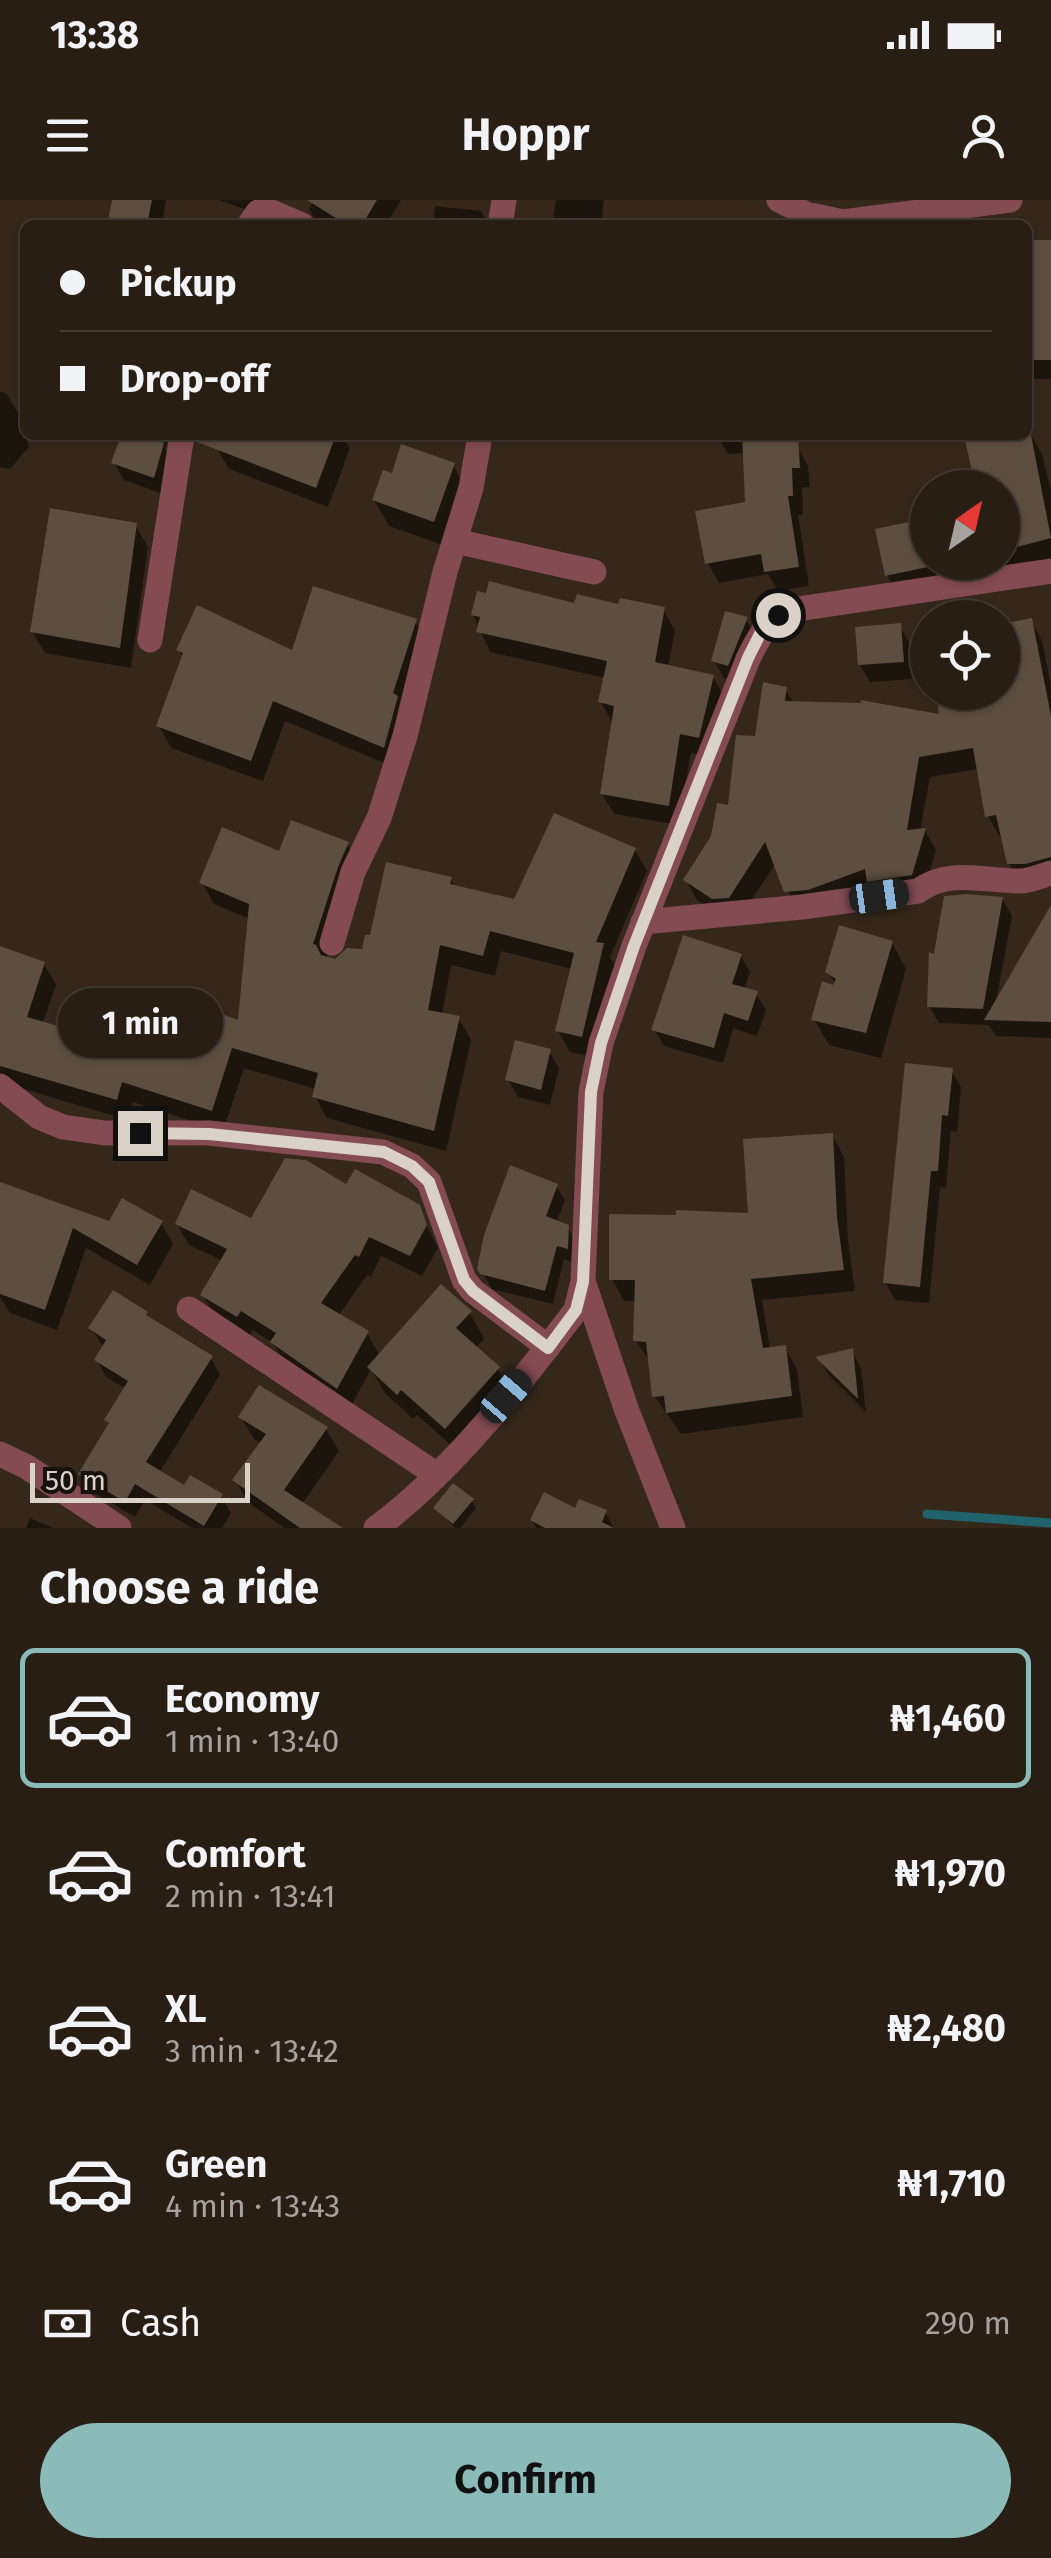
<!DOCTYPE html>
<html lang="en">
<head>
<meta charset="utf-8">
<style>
	:root { --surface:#281e14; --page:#30271d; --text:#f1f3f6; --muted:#a5a2a0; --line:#443c34; --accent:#8bbbb9 }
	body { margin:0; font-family:"Fira Sans",sans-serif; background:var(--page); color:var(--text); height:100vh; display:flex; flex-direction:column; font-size:38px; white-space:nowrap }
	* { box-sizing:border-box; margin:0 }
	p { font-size:32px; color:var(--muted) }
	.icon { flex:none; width:55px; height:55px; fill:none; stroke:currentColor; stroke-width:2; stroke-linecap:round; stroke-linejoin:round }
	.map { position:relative; height:1328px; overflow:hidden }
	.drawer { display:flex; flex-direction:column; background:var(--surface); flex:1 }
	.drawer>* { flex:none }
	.banner { position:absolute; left:20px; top:20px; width:1012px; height:220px; border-radius:15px; box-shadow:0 2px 8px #0004,0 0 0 2px var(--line); display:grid; align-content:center; height:220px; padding:0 40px; background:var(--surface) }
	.needle { width:65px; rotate:34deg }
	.buttons { position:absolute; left:910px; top:270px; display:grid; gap:20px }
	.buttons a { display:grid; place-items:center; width:110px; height:110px; border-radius:50%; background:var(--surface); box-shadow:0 2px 8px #0004,0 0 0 2px var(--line); font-size:50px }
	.scale { position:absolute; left:30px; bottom:25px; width:220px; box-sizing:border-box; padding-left:10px; border:5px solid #dad1c9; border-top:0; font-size:28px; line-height:35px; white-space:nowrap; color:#dad1c9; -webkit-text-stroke:8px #18120d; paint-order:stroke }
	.end { position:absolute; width:45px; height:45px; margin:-22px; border:12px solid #dad1c9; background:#111; box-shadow:0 0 0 5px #111 }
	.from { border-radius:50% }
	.bubble { position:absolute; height:70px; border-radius:35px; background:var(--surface); box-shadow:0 2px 8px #0004,0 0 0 2px var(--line); font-size:32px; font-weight:700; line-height:70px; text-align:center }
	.car { position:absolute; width:30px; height:60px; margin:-30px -15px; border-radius:12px; box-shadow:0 0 8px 2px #0007; background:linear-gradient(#222 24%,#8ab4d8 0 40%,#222 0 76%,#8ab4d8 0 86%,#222 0) }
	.banner b { display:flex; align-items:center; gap:35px; height:95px; font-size:38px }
	.banner b+b { border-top:2px solid var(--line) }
	.banner i { width:25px; height:25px; background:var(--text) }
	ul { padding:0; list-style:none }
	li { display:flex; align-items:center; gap:30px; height:140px; margin:0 20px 15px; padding:0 20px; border:5px solid transparent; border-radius:15px }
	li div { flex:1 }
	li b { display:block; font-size:38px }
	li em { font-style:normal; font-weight:700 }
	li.active { border-color:var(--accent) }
	li>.icon { width:90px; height:90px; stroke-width:1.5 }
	h2 { padding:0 40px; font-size:45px; line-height:120px }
	.pay { display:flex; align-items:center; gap:25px; height:110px; padding:0 40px; font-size:38px }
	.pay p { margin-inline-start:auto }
	.button { display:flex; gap:20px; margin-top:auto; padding:20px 40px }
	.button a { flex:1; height:115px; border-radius:60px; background:var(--accent); color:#111; font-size:40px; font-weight:700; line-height:115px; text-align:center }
	.status { display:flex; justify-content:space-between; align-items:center; height:70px; padding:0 50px; background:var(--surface); direction:ltr }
	.status svg { height:28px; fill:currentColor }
	header { display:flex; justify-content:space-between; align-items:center; height:130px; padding:0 40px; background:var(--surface); font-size:45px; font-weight:700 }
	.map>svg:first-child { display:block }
	.shadow { fill:#0007 }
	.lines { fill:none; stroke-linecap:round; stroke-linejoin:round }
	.stream { stroke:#20636d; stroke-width:9 }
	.building { fill:#5c4f40 }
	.minor { stroke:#844b53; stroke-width:25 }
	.route { stroke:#dad1c9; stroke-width:12 }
</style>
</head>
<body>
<div class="status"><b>13:38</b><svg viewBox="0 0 49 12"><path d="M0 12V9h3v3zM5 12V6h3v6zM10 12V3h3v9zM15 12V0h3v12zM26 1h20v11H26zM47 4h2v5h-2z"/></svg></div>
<header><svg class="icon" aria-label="menu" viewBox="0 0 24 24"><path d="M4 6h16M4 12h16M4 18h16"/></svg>Hoppr<svg class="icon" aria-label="person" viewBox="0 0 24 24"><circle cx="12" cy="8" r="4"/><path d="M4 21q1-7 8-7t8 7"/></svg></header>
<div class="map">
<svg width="1051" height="1328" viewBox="0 0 1051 1328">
	<rect width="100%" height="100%" fill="#35281b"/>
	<path class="shadow" d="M114,0H166L162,25H110Z
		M219,0H257L252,12Z
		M314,0H401L386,25H318L309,9Z
		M556,0H604L601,25H552Z
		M435,6L481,11L489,25H433Z
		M1028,43H1051V179H1028Z
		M0,192L6,193L21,218L29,247L10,269L0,267Z
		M1028,230L1042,254L1051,290V366L901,400L887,375L928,362H1002L1003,235H1028Z
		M124,235H170L165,249L173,262L163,294L124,280L114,263Z
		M222,235H347L345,240L350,248L328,307L229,269L217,248Z
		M717,235H791L808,266L810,287L802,288L803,315H798L809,386L778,391L768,374L719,383L708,363L748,304L745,253L728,254Z
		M453,265L468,291L449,347L389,326L374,300L393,276Z
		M136,326L148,347L131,468L45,453L32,431Z
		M576,406L663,410L675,430L668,467L713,477L725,498L710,557L691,553L679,625L614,614L602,594L613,524L601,502L606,478L490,452L473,414Z
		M746,419L756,437L737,482L724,478L714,460Z
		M415,421L428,443L396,568L285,521L263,581L171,548L159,526L184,459L179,450L294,454Z
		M1031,421L1042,441L1051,486V679L1021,684L1009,663L1003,635L999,636L988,616L979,569L930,577L920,631H925L936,650L923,695L798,712L776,663L740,717L725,718L697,700L686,680L730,608L757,539L785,489L794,504L942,517L984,495L983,492H1002Z
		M900,426L909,443L912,479L870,482L860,465Z
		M347,644L359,665L348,689L325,762L364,752L450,679L455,687L515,702L635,650L647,671L610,757L615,767L593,857L570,852L558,831L572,769L501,751L495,776L451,765L442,815L459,819L471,840L446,951L327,918L315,897L316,889L244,868L223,931L133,902L128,920L0,882V749L44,764L56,785L42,825L157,857L192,821L240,823L250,719L214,704L202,683L280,655Z
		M1002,699L1012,716L996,801L1051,708V838L996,836L989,825L939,823L929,806L936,757Z
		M892,743L906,769L881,858L829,845L814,819L838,789L828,772Z
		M741,756L750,772L744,790L756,794L766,810L757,836L733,828L723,863L664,846L654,829Z
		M549,851L559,868L550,905L518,897L508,880Z
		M951,870L961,887L957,932L951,931L946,988L940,987L929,1103L895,1100L885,1082Z
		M832,935L844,957L848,1041L855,1091L762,1100L770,1149L785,1148L797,1169L803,1217L681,1234L655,1197L651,1162L635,1140L637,1101H624L612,1079L751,1015Z
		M0,984L110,1024L161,1023L173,1044L150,1085L86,1048L57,1130L10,1113L0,1097Z
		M556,986L565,1000L556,1023L567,1027L576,1042L575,1063L564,1059L553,1104L492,1089L480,1068Z
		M347,987L418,1007L438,1048L422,1076L381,1056L371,1077L367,1075L338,1116L367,1133L380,1156L470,1113L484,1139L475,1149L498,1169L513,1195L461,1254L417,1215L413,1219L385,1193L371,1169L350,1208L285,1163L273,1143L253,1130L249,1136L215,1116L203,1095L223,1061L189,1045L177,1024L252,1021Z
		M146,1114L150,1120L211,1158L220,1175L159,1273L185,1288L221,1296L231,1313L222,1328H192L145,1300L135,1317L91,1291L81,1274L110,1226L107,1220L126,1189L106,1177L97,1160L104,1148L91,1128Z
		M852,1151L861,1168L866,1212L828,1174L819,1159Z
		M241,1217L326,1229L339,1251L302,1304L339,1328H284L248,1302L235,1280L262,1244L254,1239Z
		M472,1301L476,1308L460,1328H455L436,1309Z
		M576,1312H605L614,1328H536L532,1320Z
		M30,1318L53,1328H26Z"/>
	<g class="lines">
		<path class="stream" d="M927,1314L1051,1323"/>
	</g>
	<path class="building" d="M112,0H152L147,25H107Z
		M307,0H377L362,25H347Z
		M1028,40H1051V160H1028Z
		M121,235H141L164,243L154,278L111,263Z
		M198,235H336L316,288L197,242Z
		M742,235H798L800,268H792L793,296H788L799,367L764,372L761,354L705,364L695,311L745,302Z
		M991,235H1031L1051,338L1002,351V288H976L965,240Z
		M401,244L455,263L434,322L372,300L383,270L392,273Z
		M50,308L137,323L120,448L30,432Z
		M928,318V367L885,376L875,329Z
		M489,381L574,403L577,394L618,404L620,398L665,407L655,462L714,475L699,538L680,534L669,606L600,594L614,506L598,502L607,461L476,432L480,417L471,415L477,391L486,393Z
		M313,386L417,419L393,493L398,496L384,548L273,501L251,561L156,526L183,453L176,450L197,405L292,450Z
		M725,411L748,417L728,466L711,461Z
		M1032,418L1051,516V657L1025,664H1007L996,615L985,617L973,548L919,557L907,630L926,628L912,675L867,682L865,669L808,690L784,692L765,642L729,698L712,699L683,680L711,636L717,603L728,605L736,535L755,536L763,482L787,487L785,501L861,503L860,500L939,514L937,500L1002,492V424Z
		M901,423L904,462L858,465L855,427Z
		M554,613L636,648L596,742L604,743L582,837L555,831L574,753L490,731L483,756L440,745L428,810L460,816L434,931L312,897L318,873L232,848L212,911L122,882L117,900L0,866V746L45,762L27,817L155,854L171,811L190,818L195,804L238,820L249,704L199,683L222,627L279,651L291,620L349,642L338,667L313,744L316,745L321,755L335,759L347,748L362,749L365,735H370L386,662L452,677L450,684L514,699Z
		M967,694L1003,697L983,809L927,807L929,752L934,754L944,696Z
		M1051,705V822L984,820Z
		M839,725L893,741L866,833L811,820L822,781L833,785L836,779L825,772Z
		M683,735L742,754L732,784L758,791L748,821L724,813L714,848L651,830Z
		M515,840L551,849L541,890L505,880Z
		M905,863L953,868L948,916L942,915L938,971H931L920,1087L883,1083Z
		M833,933L837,1017L844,1070L751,1079L763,1148L786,1145L792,1196L666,1213L664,1196L652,1197L646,1142L633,1141L635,1080H609V1014L676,1015V1010L748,1013L743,939Z
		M285,958L306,960L346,984L355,969L420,1005L427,1025L410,1056L369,1037L359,1057L355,1055L321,1103L369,1131L337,1189L270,1142L276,1133L241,1111L237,1117L200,1095L227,1049L175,1024L191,989L251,1018Z
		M510,965L558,984L546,1016L569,1025L568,1049L557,1046L545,1091L480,1074L477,1069L484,1035Z
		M0,982L109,1021L122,998L163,1021L137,1065L73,1028L45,1110L0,1094Z
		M441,1084L472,1111L456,1128L500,1167L445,1229L401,1190L397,1195L367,1167Z
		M113,1090L148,1112L146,1115L213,1156L146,1262L184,1285L190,1275L223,1294L204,1326L135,1284L125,1302L78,1274L109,1223L104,1220L128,1181L94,1160L106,1140L88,1128Z
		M853,1148L858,1199L815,1157Z
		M259,1185L328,1227L284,1290L343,1328H300L232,1280L266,1234L238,1217Z
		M453,1283L474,1299L453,1324L433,1308Z
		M544,1292L575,1308L579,1299L607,1310L602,1322L614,1328H545L530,1320Z"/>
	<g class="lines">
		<path class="minor" d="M779,0L806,14L843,22L1010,0
			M249,25L258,12L269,11L302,25
			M500,25L504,0
			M455,341L594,372
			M150,440L182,235
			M643,722L802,707L918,691C950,668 983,681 1020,681C1030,681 1041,676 1051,673
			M332,743L353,672L379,618L405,536L445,372L471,288L480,235
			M0,886L39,917L63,927L105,933H209L383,952L412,966L429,982L464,1080L473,1091L548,1147
			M583,1081L627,1211L673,1328
			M189,1109L437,1275
			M0,1254L27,1267L119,1328
			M376,1328C451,1273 520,1184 576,1110L583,1081L591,892L601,843L634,746L748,459C761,432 769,417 798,409L1051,371"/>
	</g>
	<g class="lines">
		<path class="route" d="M140,933L209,934L384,952L412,966L429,982L464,1080L473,1091L548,1148L576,1110L583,1082L591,892L601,843L634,746L748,458L763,428L778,415"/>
	</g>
</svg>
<div class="buttons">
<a><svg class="needle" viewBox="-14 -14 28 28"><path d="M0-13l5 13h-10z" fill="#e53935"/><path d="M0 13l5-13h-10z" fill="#a5a2a0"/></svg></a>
<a><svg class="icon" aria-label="locate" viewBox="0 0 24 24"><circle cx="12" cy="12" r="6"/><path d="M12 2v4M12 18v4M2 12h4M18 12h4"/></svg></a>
</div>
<div class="scale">50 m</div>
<i class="end from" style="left:778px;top:415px"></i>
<i class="end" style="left:140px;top:933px"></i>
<div class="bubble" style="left:58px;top:788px;width:165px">1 min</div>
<i class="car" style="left:879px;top:696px;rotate:82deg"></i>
<i class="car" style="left:506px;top:1196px;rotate:41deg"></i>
<div class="banner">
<b><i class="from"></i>Pickup</b>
<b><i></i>Drop-off</b>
</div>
</div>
<section class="drawer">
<h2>Choose a ride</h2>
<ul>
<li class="active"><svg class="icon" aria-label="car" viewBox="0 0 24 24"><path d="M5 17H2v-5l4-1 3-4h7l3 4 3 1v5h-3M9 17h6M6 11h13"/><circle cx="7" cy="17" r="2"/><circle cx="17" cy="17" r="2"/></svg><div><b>Economy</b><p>1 min · 13:40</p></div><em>₦1,460</em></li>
<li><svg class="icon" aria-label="car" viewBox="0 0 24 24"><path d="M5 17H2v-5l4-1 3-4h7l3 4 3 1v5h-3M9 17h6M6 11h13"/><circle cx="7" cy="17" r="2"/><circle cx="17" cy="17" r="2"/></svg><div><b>Comfort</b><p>2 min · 13:41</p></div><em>₦1,970</em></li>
<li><svg class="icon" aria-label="car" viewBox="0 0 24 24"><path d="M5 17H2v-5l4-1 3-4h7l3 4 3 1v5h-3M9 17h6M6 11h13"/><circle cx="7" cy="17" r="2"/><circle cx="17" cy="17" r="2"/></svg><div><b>XL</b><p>3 min · 13:42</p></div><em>₦2,480</em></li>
<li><svg class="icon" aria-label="car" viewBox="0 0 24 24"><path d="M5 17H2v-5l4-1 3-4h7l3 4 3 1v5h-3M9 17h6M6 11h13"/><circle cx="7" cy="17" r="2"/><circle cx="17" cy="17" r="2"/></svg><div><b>Green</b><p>4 min · 13:43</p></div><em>₦1,710</em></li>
</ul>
<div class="pay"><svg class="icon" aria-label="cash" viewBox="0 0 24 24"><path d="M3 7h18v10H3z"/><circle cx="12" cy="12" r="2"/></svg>Cash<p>290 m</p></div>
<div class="button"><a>Confirm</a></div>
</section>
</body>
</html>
